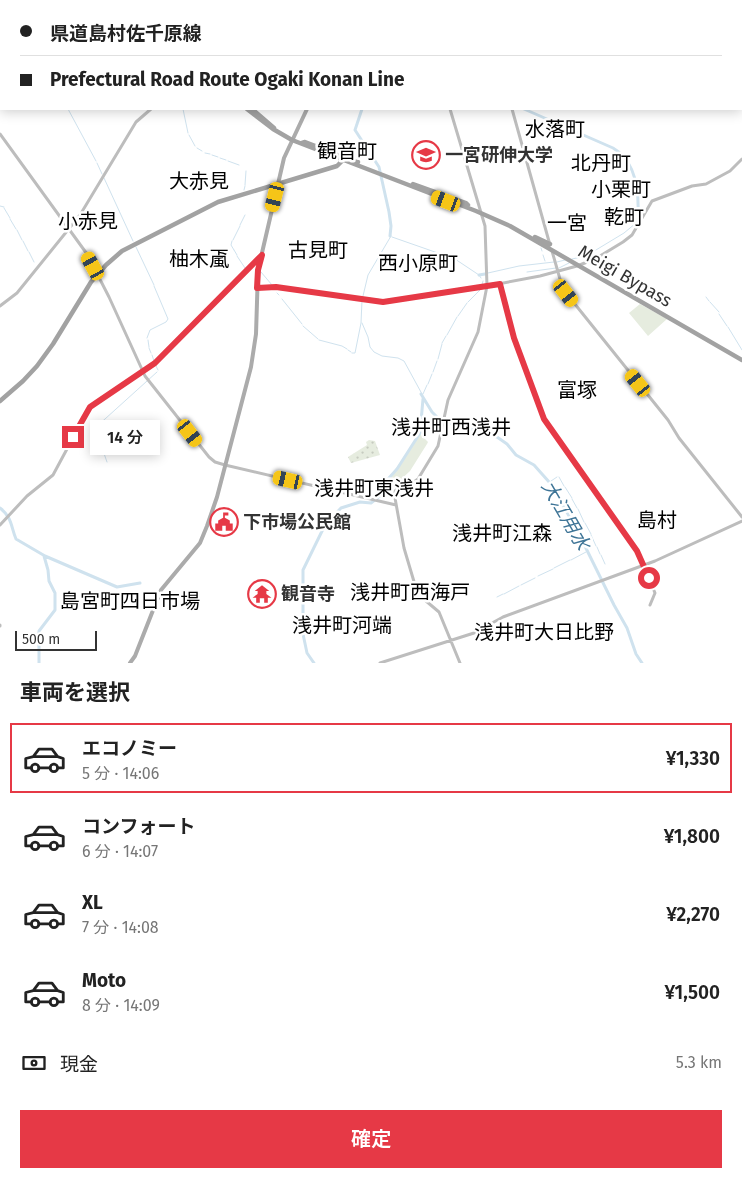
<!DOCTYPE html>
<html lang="ja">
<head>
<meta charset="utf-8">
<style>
	:root { --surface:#fff; --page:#f6f6f6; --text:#222; --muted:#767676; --line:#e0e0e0; --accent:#e63946 }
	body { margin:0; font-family:"Fira Sans","Noto Sans JP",sans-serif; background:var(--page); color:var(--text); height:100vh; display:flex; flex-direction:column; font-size:19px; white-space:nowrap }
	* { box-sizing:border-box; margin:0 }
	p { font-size:16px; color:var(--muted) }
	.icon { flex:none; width:28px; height:28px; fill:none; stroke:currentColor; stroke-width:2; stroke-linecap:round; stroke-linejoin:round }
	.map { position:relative; height:663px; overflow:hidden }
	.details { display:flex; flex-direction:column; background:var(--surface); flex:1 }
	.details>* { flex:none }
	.top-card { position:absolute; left:0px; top:0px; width:742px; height:110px; box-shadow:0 2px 12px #0003; display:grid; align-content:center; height:110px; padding:0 20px; background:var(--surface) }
	.scale { position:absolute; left:15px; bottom:12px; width:82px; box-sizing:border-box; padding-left:5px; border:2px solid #333; border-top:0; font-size:14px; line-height:18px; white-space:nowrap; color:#333; -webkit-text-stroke:4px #fff; paint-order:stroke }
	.end { position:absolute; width:22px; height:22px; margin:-11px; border:6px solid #e63946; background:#fff; box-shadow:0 0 0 2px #fff }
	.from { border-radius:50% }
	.bubble { position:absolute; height:35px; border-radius:0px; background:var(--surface); box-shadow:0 2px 12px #0003; font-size:16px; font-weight:600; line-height:35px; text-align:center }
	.car { position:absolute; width:15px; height:30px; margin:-15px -8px; border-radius:6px; box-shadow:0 0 4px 1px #0007; background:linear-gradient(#f5c518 24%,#345 0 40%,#f5c518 0 76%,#345 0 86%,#f5c518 0) }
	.top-card b { display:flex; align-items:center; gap:18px; height:48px; font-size:19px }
	.top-card b+b { border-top:1px solid var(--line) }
	.top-card i { width:12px; height:12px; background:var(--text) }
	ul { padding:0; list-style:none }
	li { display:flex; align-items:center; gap:15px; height:70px; margin:0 10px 8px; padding:0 10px; border:2px solid transparent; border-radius:0px }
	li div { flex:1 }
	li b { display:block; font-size:19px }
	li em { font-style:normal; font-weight:600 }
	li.selected { border-color:var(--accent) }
	li>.icon { width:45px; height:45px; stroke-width:1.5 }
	h2 { padding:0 20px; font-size:22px; line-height:60px }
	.pay { display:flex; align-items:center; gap:12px; height:55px; padding:0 20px; font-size:19px }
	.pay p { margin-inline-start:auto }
	.action { display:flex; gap:10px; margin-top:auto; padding:10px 20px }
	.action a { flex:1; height:58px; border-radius:0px; background:var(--accent); color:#fff; font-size:20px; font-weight:600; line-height:58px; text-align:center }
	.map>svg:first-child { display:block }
	.grass { fill:url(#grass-dots) }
	.green { fill:#e6ecdf }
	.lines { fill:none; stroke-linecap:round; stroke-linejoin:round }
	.stream { stroke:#cfe2ee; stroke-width:1 }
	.river { stroke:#cfe2ee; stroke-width:3 }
	.secondary { stroke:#bdbdbd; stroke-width:3 }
	.primary { stroke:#ababab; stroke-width:4 }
	.trunk { stroke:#a2a2a2; stroke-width:4.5 }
	.rail-casing { stroke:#888; stroke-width:3 }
	.rail { stroke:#fff; stroke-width:1; stroke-dasharray:4; stroke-linecap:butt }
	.route { stroke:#e63946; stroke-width:6 }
	.labels { text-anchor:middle; stroke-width:5; stroke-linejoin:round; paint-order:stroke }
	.poi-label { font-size:18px; font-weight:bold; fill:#333; stroke:#fff; text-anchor:start }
	.street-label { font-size:18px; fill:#333; stroke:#fff }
	.water-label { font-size:19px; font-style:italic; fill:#3f7597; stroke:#fff }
	.quarter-label { font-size:20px; fill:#000; stroke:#fff }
</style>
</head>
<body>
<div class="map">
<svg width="742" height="663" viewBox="0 0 742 663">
	<defs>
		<pattern id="grass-dots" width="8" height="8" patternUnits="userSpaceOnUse" patternTransform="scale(1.25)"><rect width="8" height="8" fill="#e6ecdf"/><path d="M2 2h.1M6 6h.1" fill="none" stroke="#c6cbc0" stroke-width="1.8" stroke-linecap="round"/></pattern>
	</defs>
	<rect width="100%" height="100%" fill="#fff"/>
	<path class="grass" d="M369,440L375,441L380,455L351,463L348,457L367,445L366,442Z"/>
	<path class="green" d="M640,304L667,319L648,336L629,313Z
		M420,434L428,442L427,444L410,471L394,486L390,477Z"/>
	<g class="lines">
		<path class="stream" d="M147,0L148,1
			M741,21H742
			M68,109L96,161
			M183,109L188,133
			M189,135L195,146
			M197,148L202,151
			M205,153L210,154
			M212,155L218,157
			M220,158L226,160
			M228,161L239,165
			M97,163L102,174
			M104,178L133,241
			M245,185L246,171
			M244,190L245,186
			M0,206L4,207
			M4,208L10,218
			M10,219L16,229
			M240,225L245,215
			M17,230L22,240
			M392,237L455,259L479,275L481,278
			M233,240L240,226
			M23,241L28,251
			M232,241L231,245L234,250
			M136,247L154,285
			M541,248L542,251
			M234,250L237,255
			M29,252L34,262
			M543,255L545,261
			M237,256L245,268
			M572,259L586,256L624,233L636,223L638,215L640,217
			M557,262L565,260
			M559,268L569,263
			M261,272L272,285
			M527,272L556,268
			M488,273L519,266L554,262
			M482,285L483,281
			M277,293L279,295
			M363,296L368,275L391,236
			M706,297L709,301
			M282,299L302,324
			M468,302L482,288
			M710,302L719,312
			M719,314L727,326
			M458,316L467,303
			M362,323L368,337L370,347L374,352L382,356L398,358L404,361L422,394
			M303,326L318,339
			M728,327L742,350
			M447,335L457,317
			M147,338L150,330L166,322L168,319L154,286
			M148,340L149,347
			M319,340L342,346L347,349
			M442,343L446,336
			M149,348L151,353
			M348,350L351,352
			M352,353H355L361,323L362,300
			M152,355L154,361
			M438,359L442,344
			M155,364L158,370
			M433,372L437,361
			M428,384L432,374
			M423,394L427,385
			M107,462L95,428L157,372
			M559,477L564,486
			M551,481L557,477
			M565,487L572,498
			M572,499L577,508
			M578,509L584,522
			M585,523L591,534
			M591,535L596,546
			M597,547L600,554
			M601,555L605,564
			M571,560L586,552
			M554,568L570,560
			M538,576L553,569
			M521,585L535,578
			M504,594L519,586
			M497,597L503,594"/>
		<path class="river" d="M361,0L364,1
			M540,1L541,0
			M362,109L355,130L379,167L389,212L391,226L390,236
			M524,109L613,148C636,161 639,191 638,215
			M479,275L485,274
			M421,394L432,412L440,420L497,437L507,444L516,455L534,465L550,483L576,528L614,605L627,628L636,654L642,663
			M0,508C12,517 11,527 16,539L45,556L117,587L140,583
			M341,508L360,502L371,503L381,495L388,479L397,469L420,433L423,399
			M39,663V631L55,610V593L49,581L48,570L44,556
			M314,663L307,653L303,634V570L325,525L341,508"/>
		<path class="secondary" d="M489,0V1
			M566,0L568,1
			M310,1L312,0
			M741,90H742
			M450,109L485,226L487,286L478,332L448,400L438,446L418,479L411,484L397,489L395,491V498L404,548L415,585L426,601L439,612L460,663
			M512,109L550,245
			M0,134L87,254L109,297L145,376L209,457L215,462L225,465L396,505
			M552,251L562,286L566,293L668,420L679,438L742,517
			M500,284L513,335L544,419L639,554L655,593L650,605
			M257,288L276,287L383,301L482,287L540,276L577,266L595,259L623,242L632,235L652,201L692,186L706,184L730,171L742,159
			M0,306L17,293L80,215L136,122L151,109
			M0,525L27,496L53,475L89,408L155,363L261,255
			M0,625V626
			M380,663L474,633L503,617L655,561L742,521"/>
		<path class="primary" d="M334,0L335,1
			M476,1L479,0
			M130,663L135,656L161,590L200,543L207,526L217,497L251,367L256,334L258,270L281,171L284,158L307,109"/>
		<path class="trunk" d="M113,0L114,1
			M117,0L119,1
			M155,1L159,0
			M0,76L1,75
			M247,109L273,129L292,140L476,211L510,226L742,360
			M252,109L274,128
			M302,143L305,142L336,154L339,157
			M347,160L358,162
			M413,184L466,203L468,205
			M535,237L550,244
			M0,401L23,381L37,366L53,344L91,282L106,265L122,251L218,202L337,166L343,160"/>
		<defs>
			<path id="rail" d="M710,0L712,1
				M741,22L742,23"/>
		</defs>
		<use href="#rail" class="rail-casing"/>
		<use href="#rail" class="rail"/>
	</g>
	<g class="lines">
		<path class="route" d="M73,437L90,407L155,363L262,255L258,270L257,288L276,287L383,302L500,284L514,338L544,419L637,551L649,578"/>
	</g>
	<defs>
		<symbol id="university-ring" viewBox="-11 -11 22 22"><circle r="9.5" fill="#fff" stroke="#e63946" stroke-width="1.5"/><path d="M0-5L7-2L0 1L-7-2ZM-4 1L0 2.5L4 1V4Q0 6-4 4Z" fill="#e63946"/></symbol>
		<symbol id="civic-ring" viewBox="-11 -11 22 22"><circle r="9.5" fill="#fff" stroke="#e63946" stroke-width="1.5"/><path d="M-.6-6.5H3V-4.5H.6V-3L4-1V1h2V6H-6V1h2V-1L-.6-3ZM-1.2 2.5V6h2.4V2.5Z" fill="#e63946"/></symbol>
		<symbol id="temple-ring" viewBox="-11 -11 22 22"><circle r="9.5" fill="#fff" stroke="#e63946" stroke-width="1.5"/><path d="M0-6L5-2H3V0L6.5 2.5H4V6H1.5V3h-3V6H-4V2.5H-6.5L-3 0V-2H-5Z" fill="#e63946"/></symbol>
	</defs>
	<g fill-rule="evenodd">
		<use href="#university-ring" x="410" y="139" width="32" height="32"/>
		<use href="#civic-ring" x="208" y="506" width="32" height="32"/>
		<use href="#temple-ring" x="246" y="578" width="32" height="32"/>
	</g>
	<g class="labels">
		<g class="poi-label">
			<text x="445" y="161">一宮研伸大学</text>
			<text x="243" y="528">下市場公民館</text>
			<text x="281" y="600">観音寺</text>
		</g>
		<g class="street-label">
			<text transform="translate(625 276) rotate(30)" y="6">Meigi Bypass</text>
		</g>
		<g class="water-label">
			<text transform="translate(566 515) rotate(60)" y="7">大江用水</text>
		</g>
		<g class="quarter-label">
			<text x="555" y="136">水落町</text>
			<text x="347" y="158">観音町</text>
			<text x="601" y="170">北丹町</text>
			<text x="199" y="188">大赤見</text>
			<text x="621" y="196">小栗町</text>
			<text x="624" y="224">乾町</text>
			<text x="88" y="228">小赤見</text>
			<text x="567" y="230">一宮</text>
			<text x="318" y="257">古見町</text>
			<text x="199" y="266">柚木颪</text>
			<text x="418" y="270">西小原町</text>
			<text x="577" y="397">富塚</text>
			<text x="451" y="434">浅井町西浅井</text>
			<text x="374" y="495">浅井町東浅井</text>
			<text x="657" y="527">島村</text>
			<text x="502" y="540">浅井町江森</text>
			<text x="410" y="599">浅井町西海戸</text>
			<text x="130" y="608">島宮町四日市場</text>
			<text x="342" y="632">浅井町河端</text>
			<text x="544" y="639">浅井町大日比野</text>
		</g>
	</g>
</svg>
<div class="scale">500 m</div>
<i class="end from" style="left:649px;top:578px"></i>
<i class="end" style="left:73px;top:437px"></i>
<div class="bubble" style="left:90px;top:420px;width:70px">14 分</div>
<i class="car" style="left:275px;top:197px;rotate:194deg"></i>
<i class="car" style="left:446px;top:201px;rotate:291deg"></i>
<i class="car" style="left:93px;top:266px;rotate:331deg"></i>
<i class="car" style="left:566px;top:293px;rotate:142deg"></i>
<i class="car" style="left:638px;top:383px;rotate:321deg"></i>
<i class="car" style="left:190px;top:433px;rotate:142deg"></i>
<i class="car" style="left:288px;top:480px;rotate:283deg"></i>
<div class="top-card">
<b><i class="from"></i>県道島村佐千原線</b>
<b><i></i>Prefectural Road Route Ogaki Konan Line</b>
</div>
</div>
<section class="details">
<h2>車両を選択</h2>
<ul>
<li class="selected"><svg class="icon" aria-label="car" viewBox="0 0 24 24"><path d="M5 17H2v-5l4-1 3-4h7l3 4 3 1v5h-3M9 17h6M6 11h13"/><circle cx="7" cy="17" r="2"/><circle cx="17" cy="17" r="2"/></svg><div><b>エコノミー</b><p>5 分 · 14:06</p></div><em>¥1,330</em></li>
<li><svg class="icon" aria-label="car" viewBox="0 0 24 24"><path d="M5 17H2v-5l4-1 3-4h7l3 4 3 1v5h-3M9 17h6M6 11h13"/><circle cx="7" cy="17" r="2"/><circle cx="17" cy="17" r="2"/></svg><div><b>コンフォート</b><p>6 分 · 14:07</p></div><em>¥1,800</em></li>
<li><svg class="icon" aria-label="car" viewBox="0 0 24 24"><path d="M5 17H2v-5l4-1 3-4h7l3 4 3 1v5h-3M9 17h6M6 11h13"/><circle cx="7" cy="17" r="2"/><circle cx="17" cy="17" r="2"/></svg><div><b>XL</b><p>7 分 · 14:08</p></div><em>¥2,270</em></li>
<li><svg class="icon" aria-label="car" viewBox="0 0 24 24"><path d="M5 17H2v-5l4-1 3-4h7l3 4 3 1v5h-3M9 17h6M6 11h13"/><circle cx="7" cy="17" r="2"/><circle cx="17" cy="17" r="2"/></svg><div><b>Moto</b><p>8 分 · 14:09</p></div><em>¥1,500</em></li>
</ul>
<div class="pay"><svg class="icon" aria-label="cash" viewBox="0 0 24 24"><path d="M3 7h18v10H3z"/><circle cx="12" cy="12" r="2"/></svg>現金<p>5.3 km</p></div>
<div class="action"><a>確定</a></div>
</section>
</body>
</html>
